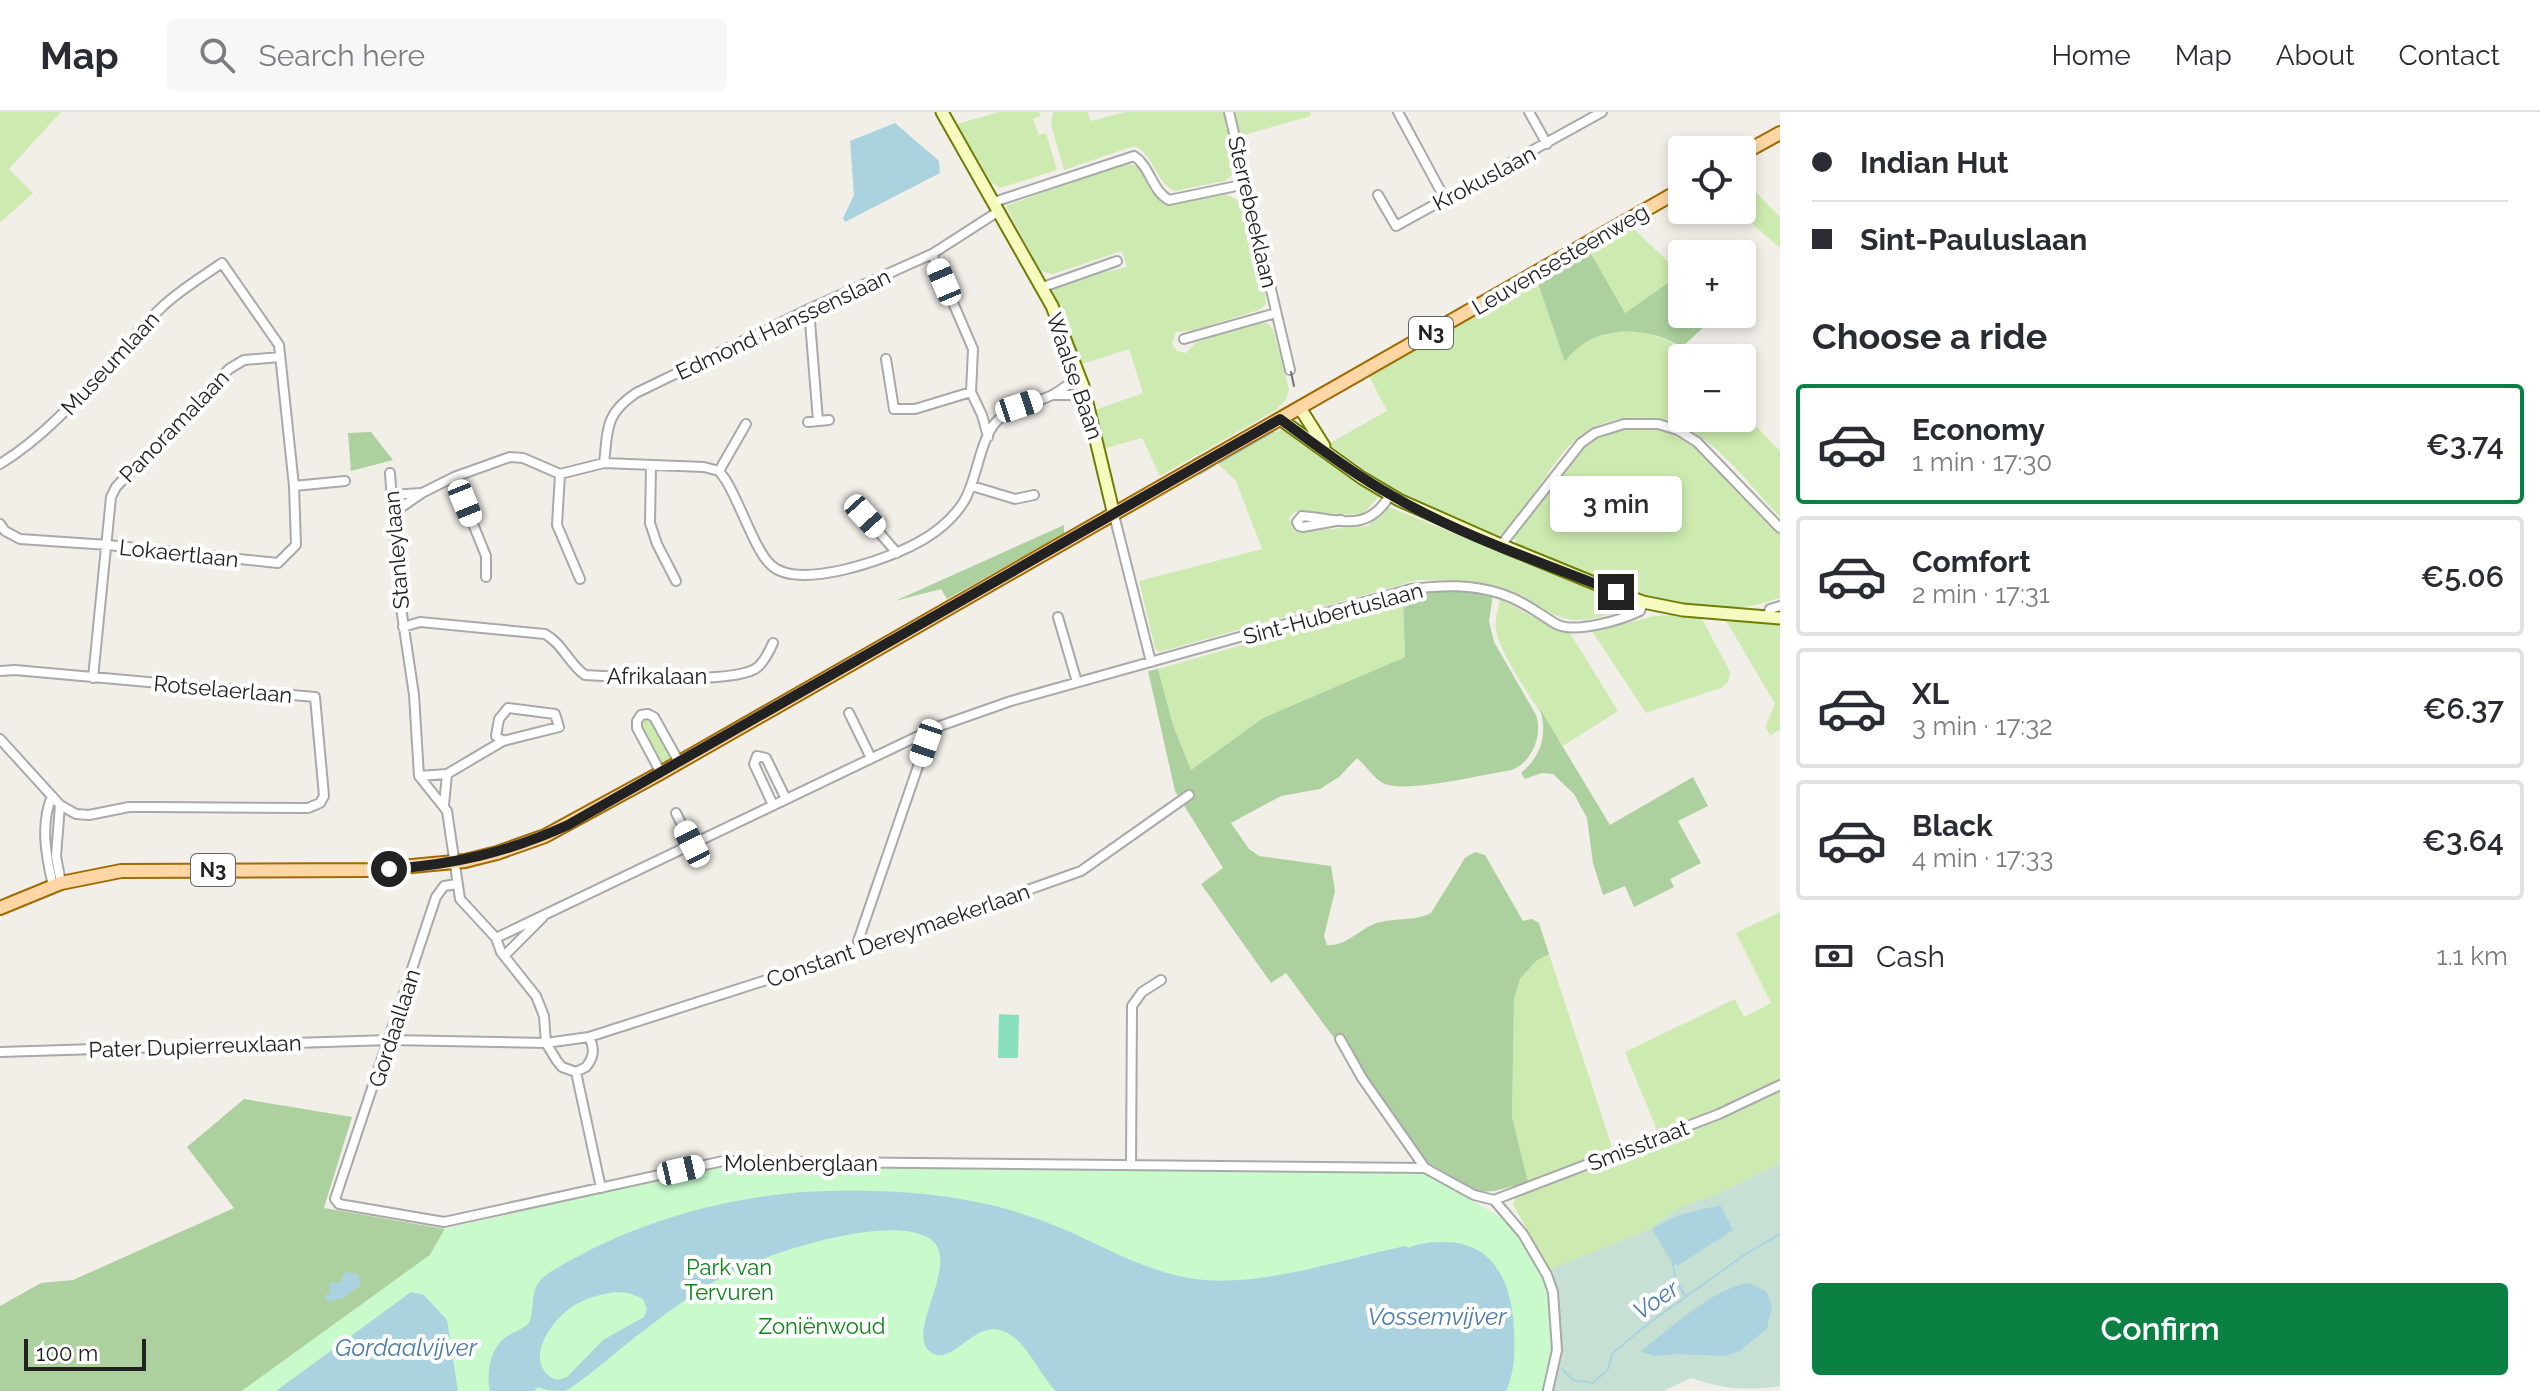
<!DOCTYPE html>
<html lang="en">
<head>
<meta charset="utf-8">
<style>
	:root { --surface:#fff; --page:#f7f7f7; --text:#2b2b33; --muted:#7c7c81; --line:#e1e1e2; --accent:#0b8043 }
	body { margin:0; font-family:Raleway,sans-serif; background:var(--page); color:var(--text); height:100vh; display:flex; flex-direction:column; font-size:30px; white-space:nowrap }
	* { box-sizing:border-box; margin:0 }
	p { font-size:26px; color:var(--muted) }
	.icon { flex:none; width:44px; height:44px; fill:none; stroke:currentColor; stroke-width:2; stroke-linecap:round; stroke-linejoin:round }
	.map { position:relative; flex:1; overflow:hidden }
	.panel { display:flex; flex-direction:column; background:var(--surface); width:760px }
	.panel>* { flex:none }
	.banner { display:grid; align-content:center; height:176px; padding:0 32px; background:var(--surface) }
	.tools { position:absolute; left:1668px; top:24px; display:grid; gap:16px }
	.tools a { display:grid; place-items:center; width:88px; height:88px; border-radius:8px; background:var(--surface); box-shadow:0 4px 12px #0003; font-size:40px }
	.scale { position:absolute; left:24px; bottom:20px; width:122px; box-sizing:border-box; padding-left:8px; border:4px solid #222; border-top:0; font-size:22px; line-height:28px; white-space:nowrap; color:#222; -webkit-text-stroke:6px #fff; paint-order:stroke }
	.end { position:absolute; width:36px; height:36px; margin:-18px; border:10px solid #222; background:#fff; box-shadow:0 0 0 4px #fff }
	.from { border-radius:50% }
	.bubble { position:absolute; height:56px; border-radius:8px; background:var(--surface); box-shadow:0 4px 12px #0003; font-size:26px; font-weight:600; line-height:56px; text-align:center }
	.car { position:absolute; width:24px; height:48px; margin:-24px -12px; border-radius:10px; box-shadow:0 0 6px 2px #0007; background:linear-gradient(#fff 24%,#345 0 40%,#fff 0 76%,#345 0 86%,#fff 0) }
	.banner b { display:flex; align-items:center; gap:28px; height:76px; font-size:30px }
	.banner b+b { border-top:2px solid var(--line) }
	.banner i { width:20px; height:20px; background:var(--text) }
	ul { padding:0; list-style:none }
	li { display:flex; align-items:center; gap:24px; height:120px; margin:0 16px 12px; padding:0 16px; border:4px solid var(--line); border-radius:8px }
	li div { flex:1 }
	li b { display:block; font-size:30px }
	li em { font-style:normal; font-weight:600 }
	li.current { border-color:var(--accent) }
	li>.icon { width:72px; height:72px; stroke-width:1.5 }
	h2 { padding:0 32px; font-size:36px; line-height:96px }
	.pay { display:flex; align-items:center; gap:20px; height:88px; padding:0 32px; font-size:30px }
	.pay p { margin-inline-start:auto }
	.primary-button { display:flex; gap:16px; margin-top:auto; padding:16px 32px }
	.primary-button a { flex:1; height:92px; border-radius:8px; background:var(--accent); color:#fff; font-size:32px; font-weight:600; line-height:92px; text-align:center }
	header { display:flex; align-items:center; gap:48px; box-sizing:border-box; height:112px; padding:0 40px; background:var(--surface); border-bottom:2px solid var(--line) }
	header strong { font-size:38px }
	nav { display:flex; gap:44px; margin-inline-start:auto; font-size:28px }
	.search { width:560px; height:72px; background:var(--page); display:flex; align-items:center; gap:20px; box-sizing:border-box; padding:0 28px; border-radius:8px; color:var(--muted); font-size:30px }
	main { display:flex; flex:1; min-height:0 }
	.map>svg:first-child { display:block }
	.grass { fill:#cdebb0 }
	.forest { fill:#add19e }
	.wetland { fill:#c6e0d4 }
	.park { fill:#c8facc }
	.pitch { fill:#88e0be }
	.water { fill:#aad3df; fill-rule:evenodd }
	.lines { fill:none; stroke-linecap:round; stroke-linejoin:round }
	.stream { stroke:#aad3df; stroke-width:2 }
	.street-casing { stroke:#a9a9a9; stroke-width:12 }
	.secondary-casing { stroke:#707d05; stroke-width:15 }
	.primary-casing { stroke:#a06b00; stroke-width:16 }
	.street { stroke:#fff; stroke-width:8 }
	.secondary { stroke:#f7fabf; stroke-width:11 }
	.primary { stroke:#fcd6a4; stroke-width:12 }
	.tram { stroke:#707070; stroke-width:2 }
	.route { stroke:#222; stroke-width:10 }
	.labels { text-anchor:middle; stroke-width:8; stroke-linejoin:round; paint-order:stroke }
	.shield { fill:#fff; stroke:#646464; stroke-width:2 }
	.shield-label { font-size:20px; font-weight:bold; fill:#222 }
	.street-label { font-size:22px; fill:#222; stroke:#fff }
	.park-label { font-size:22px; fill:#0c8416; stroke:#fff }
	.water-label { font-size:24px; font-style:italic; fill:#4a7aab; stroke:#fff }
</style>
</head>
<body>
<header>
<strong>Map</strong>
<div class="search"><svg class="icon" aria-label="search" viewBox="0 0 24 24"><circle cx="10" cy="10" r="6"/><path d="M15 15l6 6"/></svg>Search here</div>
<nav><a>Home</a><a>Map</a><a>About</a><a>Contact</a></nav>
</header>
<main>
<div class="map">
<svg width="1780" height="1279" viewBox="0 0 1780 1279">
	<rect width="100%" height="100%" fill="#f2efe9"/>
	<path class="grass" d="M0,0H61L9,57L33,81L0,111Z
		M999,0H1039L1041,4L1033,7L1039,23L1046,21L1057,58L1000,76L991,70L957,12Z
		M1053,0H1087L1091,9L1125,0H1224L1234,39L1236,60L1225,69L1174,79C1155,70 1154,42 1134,34L1064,58L1051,12Z
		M1233,0H1310L1311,4L1240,24Z
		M1123,51L1138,54L1159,88L1166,92L1225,82L1238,88L1248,101L1265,174L1266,192L1259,198L1194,218L1176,220L1172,232L1177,239L1186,241L1195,231L1203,228L1250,213L1267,211L1273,218L1289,277L1286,287L1276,298L1160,364L1142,326L1106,336L1095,298L1143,281L1129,237L1082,252L1053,183L1054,176C1078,165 1102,161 1127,155L1122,139L1053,162L1040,159L1006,94Z
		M1742,66L1780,105V136L1736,98H1742Z
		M1632,115L1681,162L1625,201L1590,140Z
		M1537,169L1565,249C1571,241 1577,233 1587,228C1620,211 1669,220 1693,246H1682V306H1742V299L1780,339V405C1735,358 1700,299 1626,306C1604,308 1582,319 1567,336C1544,362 1525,402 1499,424L1424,394L1399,382L1328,332L1387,299L1369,264Z
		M1649,314C1705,328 1742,382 1780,422V486C1768,489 1756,494 1744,495C1682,504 1571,461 1516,431L1514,426L1516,420C1544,383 1570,331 1618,317C1627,314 1639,315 1649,314Z
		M1284,317L1380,383L1362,403L1295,400L1289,406L1294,420L1368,414L1389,395L1629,492V498C1612,501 1591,509 1574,508C1552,507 1531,488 1511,481C1480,468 1451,469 1418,468L1159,540L1155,536L1139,469L1262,437L1236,369L1217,351L1266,323Z
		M1403,487L1405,545L1263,606L1191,658L1173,613L1158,557Z
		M1500,487L1557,518L1570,521L1618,599L1563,634C1546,607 1501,547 1496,518C1494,508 1498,498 1500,487Z
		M1683,502L1701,505L1730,560L1728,570L1721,576L1646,601L1592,519L1655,504Z
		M1725,507L1780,511V618L1770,623L1765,615L1775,592Z
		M646,605L651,606L675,649L661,657L640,618V609Z
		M1780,800V967L1729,992L1658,1021L1625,940L1735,887L1744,905L1771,891L1736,821Z
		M1549,842L1613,1038L1528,1070L1512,1005L1514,888L1520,867L1536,849Z
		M1780,979V1051L1718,1082L1678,1096L1646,1119L1554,1156V1161L1549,1158L1513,1092L1515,1086L1716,1009Z"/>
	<path class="forest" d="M1590,140L1625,201L1681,162L1682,202H1718L1682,235C1645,212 1590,213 1565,250L1537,169Z
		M371,320L393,348L351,359L348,321Z
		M1064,413V422L947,487L941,477L895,489Z
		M1431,478H1472L1493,483L1489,509L1494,530L1536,603C1543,623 1532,650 1512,658C1485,662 1409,681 1385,672C1375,668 1366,654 1357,646L1339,665L1320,677L1281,684L1231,711L1249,737L1259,744L1331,754L1335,779L1324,824L1327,833C1344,835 1359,818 1374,812C1392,805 1414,810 1431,801L1465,746L1475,740L1485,743L1523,809L1532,807L1539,811L1549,842L1536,849L1520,867L1514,888L1512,1005L1528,1070L1495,1079L1478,1080L1425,1049L1286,861L1271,871L1201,772L1223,756L1175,679L1148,559L1158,557L1173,613L1191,658L1263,606L1405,545L1403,487L1412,481Z
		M1540,597L1610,713L1693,665L1708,694L1678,709L1701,751L1670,767L1674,775L1634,795L1625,774L1603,783L1593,751L1587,706L1574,682L1553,662L1542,661L1525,667L1521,661C1541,645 1548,622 1540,597Z
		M244,987L352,1005L324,1096L445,1117L430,1143L242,1279H0V1194L41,1171L73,1168L234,1096L187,1035Z"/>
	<path class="wetland" d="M1780,1051V1274C1746,1279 1723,1277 1691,1266L1664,1279H1543L1559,1242L1553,1156L1646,1119L1678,1096L1718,1082Z"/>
	<path class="park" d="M724,1053L1423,1061L1509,1110L1515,1117L1547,1173L1551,1238L1542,1279H242L430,1143L445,1117Z"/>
	<path class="pitch" d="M999,902L1019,903L1018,946H998Z"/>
	<path class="water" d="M895,11L939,49L940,61L845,110L843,106L854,83L850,29Z
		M803,1080C883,1076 968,1080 1043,1109C1095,1128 1141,1160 1196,1167C1262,1176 1340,1147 1406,1134L1408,1136C1419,1131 1431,1130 1444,1130C1495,1130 1512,1172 1514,1218C1515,1239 1515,1260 1506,1279H1056C1036,1260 1025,1220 994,1217C973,1216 951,1250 934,1242C898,1226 968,1146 927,1125C883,1103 769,1141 728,1162C697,1178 669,1199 642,1220C629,1229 575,1276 565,1279C555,1279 544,1278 538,1275L534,1279H490C486,1262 490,1236 506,1225C514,1219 522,1218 529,1211C535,1198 530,1182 539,1170C548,1159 563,1153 575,1146C643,1109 725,1086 803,1080ZM616,1180L629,1181L643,1187L647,1197L644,1205L603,1228L567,1265C560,1268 555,1269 549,1264C525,1244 554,1206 573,1194C586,1186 601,1182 616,1180Z
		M1720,1093L1733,1118L1679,1153L1673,1152L1653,1119L1655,1115L1679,1103Z
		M348,1160L358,1163L361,1173L343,1186L327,1190L324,1184L330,1181L329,1171L340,1170L344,1161Z
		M1749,1171L1766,1179L1772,1194L1767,1216L1739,1240L1725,1244L1677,1242L1656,1244L1640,1240C1666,1219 1717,1174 1749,1171Z
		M411,1180L424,1183L447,1208L458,1279H276Z"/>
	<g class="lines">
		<path class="stream" d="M1263,309L1273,303
			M1242,321L1256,313
			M1219,334L1236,324
			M1205,342L1214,336
			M1192,349L1200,344
			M1220,351L1273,320
			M1200,362L1215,353
			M1169,363L1185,353
			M1673,1152L1675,1166L1685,1184
			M1562,1257L1573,1268L1593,1271L1608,1257L1612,1242L1645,1214L1744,1143L1780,1122"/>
		<defs>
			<path id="street" d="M1229,0L1290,258
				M1398,0L1445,87
				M1529,0L1547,32
				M1378,83L1396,114L1602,0
				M994,90L1134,44C1150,54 1152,79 1169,88L1246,72
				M932,142L973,237L971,280L982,303L988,325
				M1043,175L1117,149
				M809,197L818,309
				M1184,227L1276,201
				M886,247L894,297H915L971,280
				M1054,283H1086
				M808,310L829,308
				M604,351C608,316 605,302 636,281L809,197L932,142L999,99
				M0,352C64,313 108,247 162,195C180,178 202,165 222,151L279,233L294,374L296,433L278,451L108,433L20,427L5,419L0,412
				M651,354L650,411L657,432L676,469
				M719,359L746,312
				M390,361L399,482L414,583L419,664L447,699L460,787L496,826L501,840L536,884L544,904L546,931L557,949L562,955L576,960L586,955C594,945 595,937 589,925
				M560,362L557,413L580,467
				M454,365L486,444V465
				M294,374L345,369
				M972,374L1015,387L1034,383
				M391,383L421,381
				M851,394L865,404L897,441
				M393,401L422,381L454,365L510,345L523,346L560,362L604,351L704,355L719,359L725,367C739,388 755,439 771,453C799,479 888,447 917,431C936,421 951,409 963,391C978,368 979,325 999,307C1015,292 1036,292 1054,282C1063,277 1071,270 1080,264
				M1114,403L1151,550
				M1341,408L1303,415L1299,414L1297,410L1302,404C1340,407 1367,422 1390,383
				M1501,433L1581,331L1595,321L1624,312H1658L1678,318L1697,330L1780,416
				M1058,505L1077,570
				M1767,505L1770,497L1780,494
				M403,515L420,510L545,522C563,532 569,552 585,563C620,565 728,572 755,557C763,552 769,540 773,531
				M0,559L15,558L315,585L324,684L320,691L308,696L155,695H129L89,703L76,702L60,693L0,627
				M93,566L111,385L116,375L229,257L244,248L280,245
				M849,601L871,646
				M661,661L637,616V609L641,603L648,602L654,605L679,650
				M419,664L447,662L503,629L559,615L555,602L508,596L499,607L496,624L503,629
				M52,684C40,712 46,744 53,774
				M60,693L56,744L61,771
				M444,693L447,662
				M773,693L754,652L757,644L766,646L786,687
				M676,701L692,732
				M457,772L444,774L436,785L335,1087L339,1092L444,1110L723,1049L1425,1056
				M496,826L937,615L1011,589L1411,477C1442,473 1472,472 1502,482C1523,489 1538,501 1556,512C1575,522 1621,508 1640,499L1643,490
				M860,838L858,829L926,631L923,621
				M504,844L543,805
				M1340,927L1362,966L1425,1056L1474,1083L1494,1088L1523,1122L1547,1163L1553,1180L1557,1238L1548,1278
				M0,940L390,928L546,931L589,925L860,838L1081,759L1189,683
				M576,960L601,1076
				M1131,1053L1132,894L1142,880L1161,868
				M1494,1088L1719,1002L1780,973"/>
			<path id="secondary" d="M942,0L1052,194L1083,274L1114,403
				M1300,296L1324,334
				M1280,307L1362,366L1399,388L1501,433L1616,480L1643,490L1683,498L1780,506"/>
			<path id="primary" d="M1742,42L1780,21
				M0,796L61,771L121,759L369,758L465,749L497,741L545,724L657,663L1682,77"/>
		</defs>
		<use href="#street" class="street-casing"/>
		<use href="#secondary" class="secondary-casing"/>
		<use href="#primary" class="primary-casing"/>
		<use href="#street" class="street"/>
		<use href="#secondary" class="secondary"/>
		<use href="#primary" class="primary"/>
		<path class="tram" d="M1291,260L1294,274"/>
	</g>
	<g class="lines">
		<path class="route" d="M389,757C453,753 509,740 568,713L1280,307C1316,333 1352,361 1391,383C1461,424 1541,450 1616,480"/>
	</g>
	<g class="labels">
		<g class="shield">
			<rect x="1409" y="205" width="44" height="32" rx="6"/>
			<rect x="191" y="742" width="44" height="32" rx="6"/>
		</g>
		<g class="shield-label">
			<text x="1431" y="228">N3</text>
			<text x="213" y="765">N3</text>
		</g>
		<g class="street-label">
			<text transform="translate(1484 66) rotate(-28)" y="8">Krokuslaan</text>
			<text transform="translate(1253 100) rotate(77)" y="8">Sterrebeeklaan</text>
			<text transform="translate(1560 147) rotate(-30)" y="8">Leuvensesteenweg</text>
			<text transform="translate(783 212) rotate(-25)" y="8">Edmond Hanssenslaan</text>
			<text transform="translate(110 251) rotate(-47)" y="8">Museumlaan</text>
			<text transform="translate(1075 264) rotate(71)" y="8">Waalse Baan</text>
			<text transform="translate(174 314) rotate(-46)" y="8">Panoramalaan</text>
			<text transform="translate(396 438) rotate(-95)" y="8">Stanleylaan</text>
			<text transform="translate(179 441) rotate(6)" y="8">Lokaertlaan</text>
			<text transform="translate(1333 501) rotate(-15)" y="8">Sint-Hubertuslaan</text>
			<text x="657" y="572">Afrikalaan</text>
			<text transform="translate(223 577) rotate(5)" y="8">Rotselaerlaan</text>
			<text transform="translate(898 823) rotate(-19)" y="8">Constant Dereymaekerlaan</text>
			<text transform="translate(394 916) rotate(-72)" y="8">Gordaallaan</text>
			<text transform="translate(195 934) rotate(-2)" y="8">Pater Dupierreuxlaan</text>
			<text transform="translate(1638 1033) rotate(-21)" y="8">Smisstraat</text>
			<text x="801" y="1059">Molenberglaan</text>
		</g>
		<g class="park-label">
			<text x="729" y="1163">Park van<tspan x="729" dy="25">Tervuren</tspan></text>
			<text x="822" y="1222">Zoniënwoud</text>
		</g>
		<g class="water-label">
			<text transform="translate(1656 1188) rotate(-35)" y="8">Voer</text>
			<text x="1437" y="1213">Vossemvijver</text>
			<text x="406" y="1244">Gordaalvijver</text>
		</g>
	</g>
</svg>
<div class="tools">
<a><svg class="icon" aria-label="locate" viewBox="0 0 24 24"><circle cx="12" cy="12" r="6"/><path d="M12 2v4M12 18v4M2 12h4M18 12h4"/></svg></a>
<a>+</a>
<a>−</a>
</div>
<div class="scale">100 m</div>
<i class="end from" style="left:389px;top:757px"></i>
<i class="end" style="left:1616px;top:480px"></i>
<div class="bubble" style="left:1550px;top:364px;width:132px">3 min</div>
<i class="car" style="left:944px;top:170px;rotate:337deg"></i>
<i class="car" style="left:1019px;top:294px;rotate:72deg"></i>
<i class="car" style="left:465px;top:391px;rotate:158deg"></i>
<i class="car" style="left:865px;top:404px;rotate:138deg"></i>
<i class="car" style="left:926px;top:631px;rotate:199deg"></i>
<i class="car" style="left:692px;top:732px;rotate:333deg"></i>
<i class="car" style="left:681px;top:1058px;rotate:77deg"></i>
</div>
<section class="panel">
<div class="banner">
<b><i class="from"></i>Indian Hut</b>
<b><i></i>Sint-Pauluslaan</b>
</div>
<h2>Choose a ride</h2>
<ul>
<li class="current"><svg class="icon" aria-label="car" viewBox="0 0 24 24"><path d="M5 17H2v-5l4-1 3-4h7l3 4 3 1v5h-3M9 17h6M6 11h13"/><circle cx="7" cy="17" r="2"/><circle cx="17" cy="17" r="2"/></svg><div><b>Economy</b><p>1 min · 17:30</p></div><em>€3.74</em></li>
<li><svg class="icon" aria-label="car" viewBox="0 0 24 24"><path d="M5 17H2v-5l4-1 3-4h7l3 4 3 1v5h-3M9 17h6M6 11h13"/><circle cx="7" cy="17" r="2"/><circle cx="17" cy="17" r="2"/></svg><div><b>Comfort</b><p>2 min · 17:31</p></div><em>€5.06</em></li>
<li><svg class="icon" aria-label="car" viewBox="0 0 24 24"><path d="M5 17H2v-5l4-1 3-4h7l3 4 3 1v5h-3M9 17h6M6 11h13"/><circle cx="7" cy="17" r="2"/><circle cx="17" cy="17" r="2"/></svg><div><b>XL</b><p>3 min · 17:32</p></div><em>€6.37</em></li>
<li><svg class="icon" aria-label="car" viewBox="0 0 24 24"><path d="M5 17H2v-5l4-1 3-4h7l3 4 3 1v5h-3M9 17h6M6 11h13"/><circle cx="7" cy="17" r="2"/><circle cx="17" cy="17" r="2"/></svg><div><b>Black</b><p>4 min · 17:33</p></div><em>€3.64</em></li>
</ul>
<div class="pay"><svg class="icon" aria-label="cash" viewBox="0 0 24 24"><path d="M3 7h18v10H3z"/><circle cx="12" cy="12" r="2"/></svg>Cash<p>1.1 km</p></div>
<div class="primary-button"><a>Confirm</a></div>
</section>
</main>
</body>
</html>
